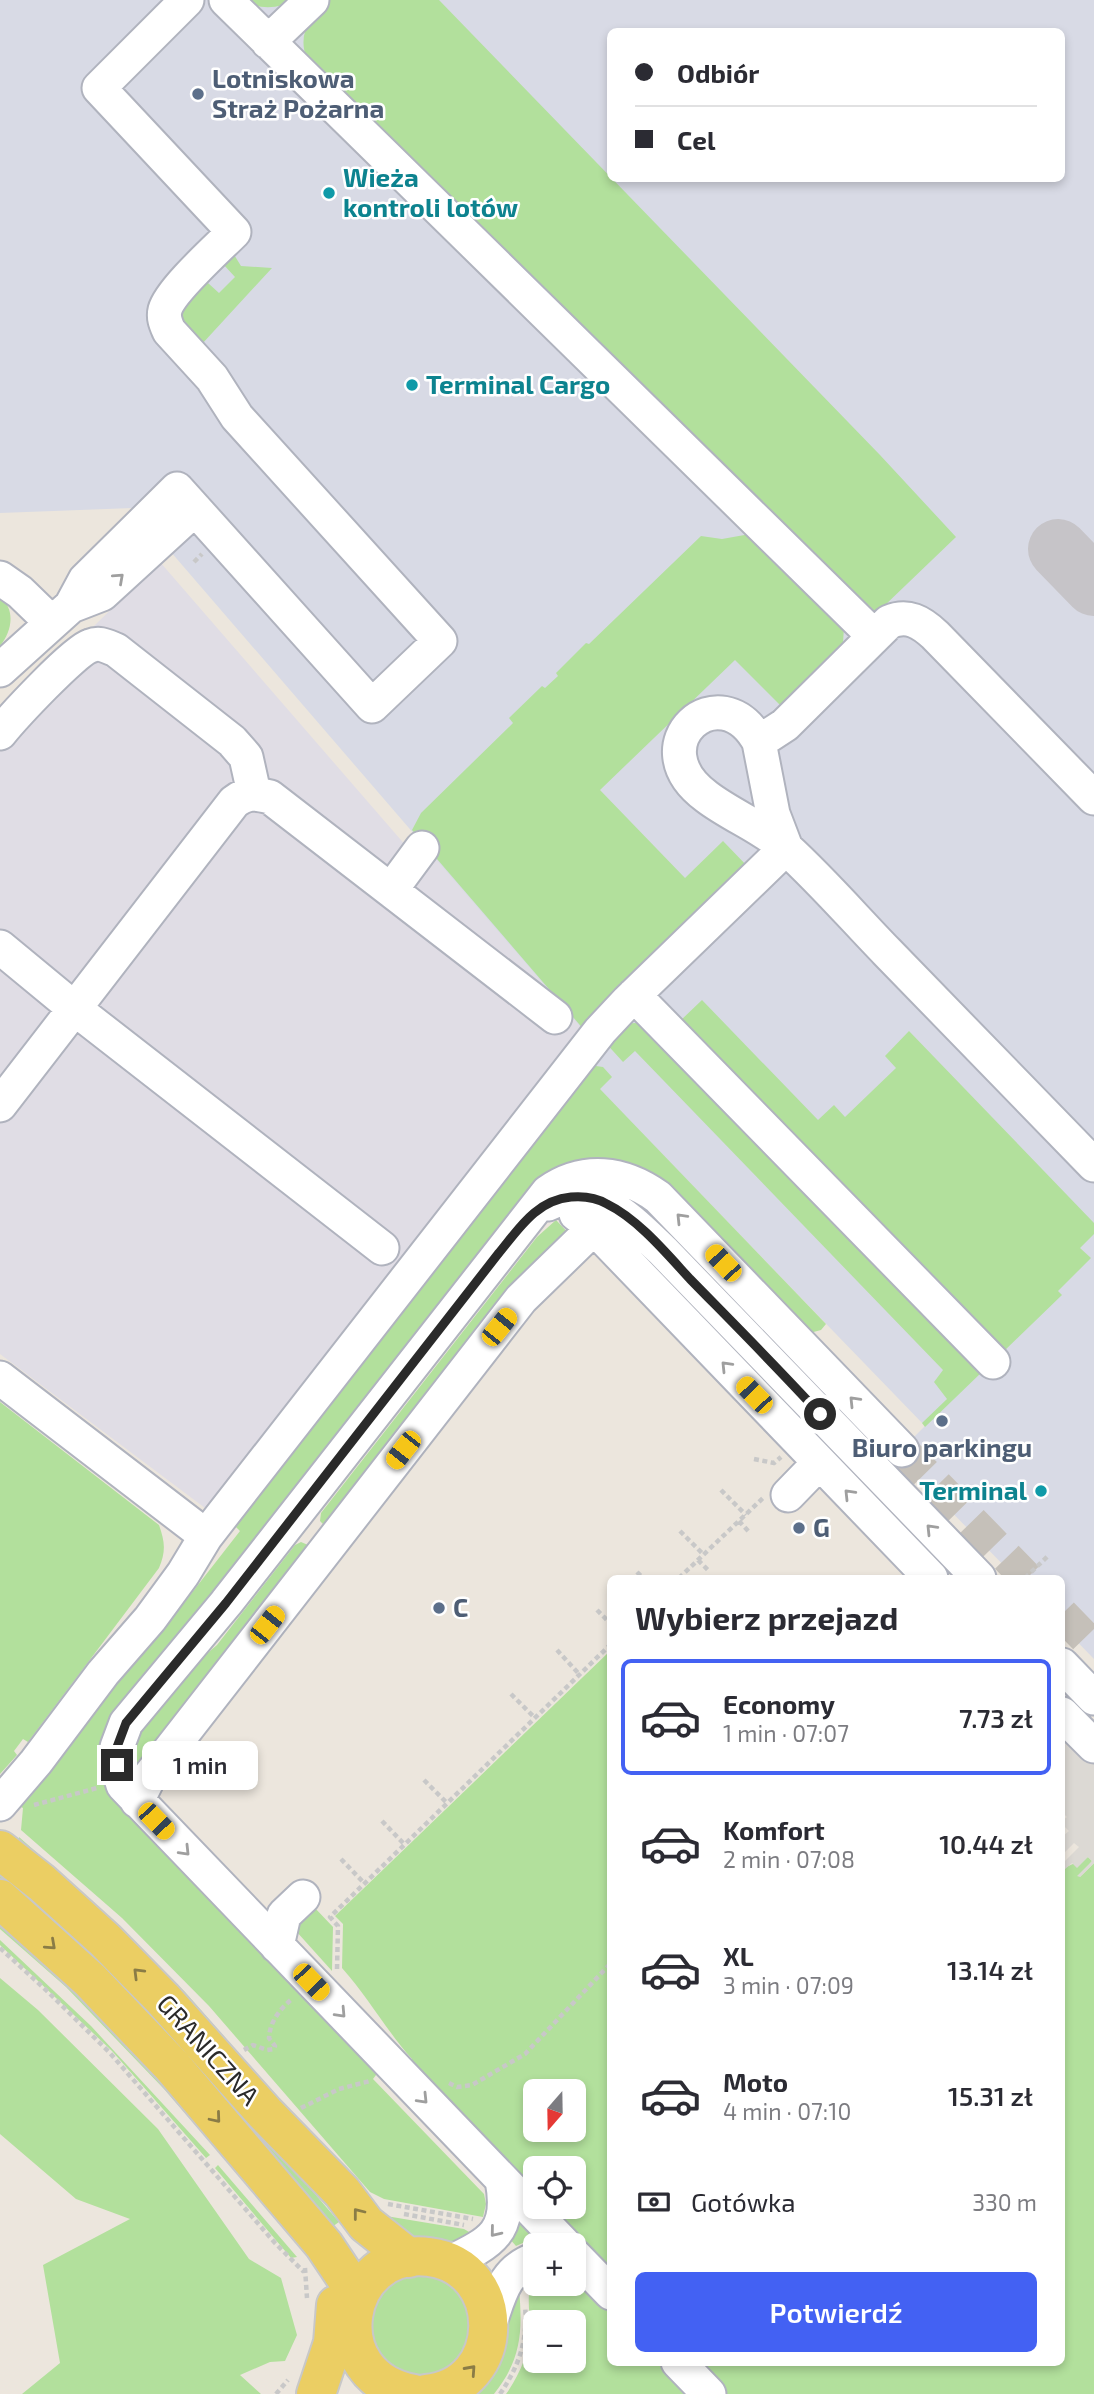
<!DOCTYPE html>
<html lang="pl">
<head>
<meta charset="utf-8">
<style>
	:root { --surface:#fff; --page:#f7f7f7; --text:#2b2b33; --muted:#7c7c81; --line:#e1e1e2; --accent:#4361f3 }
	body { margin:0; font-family:"Exo 2",sans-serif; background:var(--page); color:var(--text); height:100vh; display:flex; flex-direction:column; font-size:26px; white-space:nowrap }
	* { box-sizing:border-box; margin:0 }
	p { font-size:23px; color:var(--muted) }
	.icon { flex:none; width:38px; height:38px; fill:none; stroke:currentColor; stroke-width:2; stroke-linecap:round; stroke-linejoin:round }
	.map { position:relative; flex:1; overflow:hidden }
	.drawer { position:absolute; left:607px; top:1575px; width:458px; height:791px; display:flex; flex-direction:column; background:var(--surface); border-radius:10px; box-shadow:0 4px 10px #0003 }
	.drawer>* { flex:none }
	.hud { position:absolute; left:607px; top:28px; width:458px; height:154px; border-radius:10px; box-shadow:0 4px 10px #0003; display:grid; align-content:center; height:154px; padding:0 28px; background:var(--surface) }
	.needle { width:46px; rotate:200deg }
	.controls { position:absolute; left:523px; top:2079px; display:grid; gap:14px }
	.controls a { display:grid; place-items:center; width:63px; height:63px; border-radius:10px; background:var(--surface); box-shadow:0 4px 10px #0003; font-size:35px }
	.end { position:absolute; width:32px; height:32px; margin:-16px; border:9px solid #2a2a2a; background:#fff; box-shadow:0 0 0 4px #fff }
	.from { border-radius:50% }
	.bubble { position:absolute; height:49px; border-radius:10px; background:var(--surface); box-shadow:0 4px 10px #0003; font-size:23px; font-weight:600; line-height:49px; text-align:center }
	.car { position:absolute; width:21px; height:42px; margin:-21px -10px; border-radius:9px; box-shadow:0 0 5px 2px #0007; background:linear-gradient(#f5c518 24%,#345 0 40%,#f5c518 0 76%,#345 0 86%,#f5c518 0) }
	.hud b { display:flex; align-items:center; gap:24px; height:66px; font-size:26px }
	.hud b+b { border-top:2px solid var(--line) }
	.hud i { width:18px; height:18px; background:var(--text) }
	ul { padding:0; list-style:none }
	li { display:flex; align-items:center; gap:21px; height:116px; margin:0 14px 10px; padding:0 14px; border:4px solid transparent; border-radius:10px }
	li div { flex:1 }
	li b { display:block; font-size:26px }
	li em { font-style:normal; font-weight:600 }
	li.selected { border-color:var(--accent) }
	li>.icon { width:63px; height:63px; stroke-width:1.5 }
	h2 { padding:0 28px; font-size:32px; line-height:84px }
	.pay { display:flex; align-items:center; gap:18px; height:77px; padding:0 28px; font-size:26px }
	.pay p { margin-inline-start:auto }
	.cta { display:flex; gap:14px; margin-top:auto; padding:14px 28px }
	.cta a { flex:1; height:80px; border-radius:10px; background:var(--accent); color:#fff; font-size:28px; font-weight:600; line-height:80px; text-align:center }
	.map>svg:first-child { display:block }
	.industrial { fill:#e0dde5 }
	.airport { fill:#d8dae5; fill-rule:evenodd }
	.green { fill:#b2e09c; fill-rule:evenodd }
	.plaza { fill:#dcd9d4 }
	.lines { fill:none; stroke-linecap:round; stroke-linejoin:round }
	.taxiway { stroke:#c6c4c8; stroke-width:60 }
	.minor-tunnel { stroke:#c5c0b9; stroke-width:33; stroke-dasharray:33 17; stroke-linecap:butt }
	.minor-casing { stroke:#b0b3be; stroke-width:37 }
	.major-casing { stroke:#c8c8c8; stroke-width:42 }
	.path { stroke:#c8c8c8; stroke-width:4.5; stroke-dasharray:5 3.5; stroke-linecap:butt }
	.minor { stroke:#fff; stroke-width:33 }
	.major { stroke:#ebce63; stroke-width:38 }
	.oneway { stroke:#9f9f9f }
	.oneway2 { stroke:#8a7c46 }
	.route { stroke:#2a2a2a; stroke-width:9 }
	.service-dot { fill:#5c6f8a; stroke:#fff; stroke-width:2.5 }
	.culture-dot { fill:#0f9aa8; stroke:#fff; stroke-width:2.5 }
	.labels { text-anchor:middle; stroke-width:5; stroke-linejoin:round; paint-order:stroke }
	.service-label { font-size:26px; font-weight:bold; fill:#4e5e75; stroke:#fff; text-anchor:start }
	.culture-label { font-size:26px; font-weight:bold; fill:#0d838f; stroke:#fff; text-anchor:start }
	.street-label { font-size:26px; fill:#2a2a2a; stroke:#fff }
</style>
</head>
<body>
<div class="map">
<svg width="1094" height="2394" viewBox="0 0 1094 2394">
	<rect width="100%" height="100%" fill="#ece6dd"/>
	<path class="industrial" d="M160,562L407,847L416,836L582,1028L205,1508L0,1354V717Z"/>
	<path class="airport" d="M0,0H1094V1659L1062,1626V1578H1016L896,1455L925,1426L566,1055L584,1031L133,508L0,513ZM611,32H1062V178H611Z"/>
	<path class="green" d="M243,0H297C278,8 262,11 243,0Z
		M324,0H439L880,455L956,537L882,608L871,612L307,59C297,35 310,18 324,0Z
		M233,253L241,266L272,268L202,344L178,321L177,310L199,282L208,283L219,293L235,277L223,264Z
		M750,534L844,627L843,643L780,705L735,660L600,790L685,878L723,841L750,869L585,1031L412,830L421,813L513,723L509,718L542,686L545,688L558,676L556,673L586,643L589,644L701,536L722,539Z
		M0,597C16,609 12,632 0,646Z
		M702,1000L818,1120L834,1105L845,1117L896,1068L885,1056L909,1031L1094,1223V1234L1080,1248L1091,1258L1058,1291L1062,1295L1002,1353L679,1022Z
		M635,1023L642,1024L983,1371L925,1427L922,1423L947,1399L934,1382L943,1370L635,1051L623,1062L603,1040L624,1024Z
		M589,1065L603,1067L612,1077L600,1089L826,1324L821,1330L806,1334L674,1199L530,1191L511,1212L122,1709L106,1740L379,2071L373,2079L484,2194L486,2204L483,2217L384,2199L370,2192L209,2006L122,1918L21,1830L23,1808L17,1805L118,1674L155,1640L240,1531L233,1524Z
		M556,1220L572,1237L325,1526L320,1521L321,1513L537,1237Z
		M0,1402L159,1525C165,1542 166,1551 159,1568L28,1742L23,1739L14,1751L17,1755L0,1774Z
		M301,1542L308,1545L310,1549L140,1770L129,1768V1747L176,1680L217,1645L295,1545Z
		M611,1650V2274L545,2207H574V2168H536L535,2197L407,2064L412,2059C386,2030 368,1997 342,1968L343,1924L335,1916ZM536,2091H574V2130H536Z
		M19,1837L93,1902L185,1992L330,2157L19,1841Z
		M1088,1857L1092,1861L1080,1877L1094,1863V2394H726L696,2363L1062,2362V1869Z
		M0,1868L49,1909L238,2104L339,2222L329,2229L0,1882Z
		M314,1907L333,1927L332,1971L296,1931L295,1927Z
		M0,1918L39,1952L218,2140L216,2149L165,2090L66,1987L0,1929Z
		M0,1940L91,2026L210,2155L206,2158L112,2051L0,1945Z
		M0,1978L38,2010L158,2129L249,2259L281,2278L297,2335L285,2361L270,2362L240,2375L261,2394H22L60,2363L43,2265L130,2219L76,2199L0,2134Z
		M218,2165L297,2257L291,2258L215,2168Z
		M386,2216L464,2229L476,2236L456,2245L411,2240Z
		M517,2220H520L535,2235L534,2238L516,2246L509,2238Z
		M574,2272L611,2310V2362L661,2363L692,2394H506C521,2373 531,2349 530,2323C529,2307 527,2294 532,2279L535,2277L536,2284H574ZM536,2322H574V2361H536Z
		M370 2326a50 50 0 1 1 100 0a50 50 0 1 1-100 0Z
		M519,2289C523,2332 521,2360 494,2394H469L503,2336Z"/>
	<path class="plaza" d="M1062,1731L1094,1764V1863L1080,1877L1077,1876L1092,1861L1088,1857L1077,1868L1072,1863L1064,1870L1062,1869V1864L1079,1847L1074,1843L1063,1854L1062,1853V1837L1069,1831L1064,1826L1062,1827V1821L1067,1817L1062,1812Z"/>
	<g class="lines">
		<path class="taxiway" d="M1058,549L1094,586"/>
		<path class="minor-tunnel" d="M902,1450L1027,1578
			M1062,1614L1094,1647"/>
		<defs>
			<path id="minor" d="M226,0L874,636
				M268,42L312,0
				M0,578L20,592L51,622
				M71,606L85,580L177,489L372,706L440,641L237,417L212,378L169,331C166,324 163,318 165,310C170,291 218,248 234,232L99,88L187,0
				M0,670L71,606L102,594L195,509
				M0,733C13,717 74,651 90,646C100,642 106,646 116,650L232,741L246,757L254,793
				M759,742L785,725L889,622C908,614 921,622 935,635L1094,798
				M786,848L773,814L759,742C720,671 636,745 707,797C732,816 764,828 787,849C822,881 854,918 887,952C956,1023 1025,1094 1094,1165
				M391,890L422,848
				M0,947L75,1009L382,1248
				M634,995L993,1362
				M0,1105L234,802C247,792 255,793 270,797L555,1017
				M548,1204C595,1180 631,1221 663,1251L979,1578
				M576,1214L594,1228L931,1578
				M0,1378L206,1536
				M788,1495L819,1463
				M1062,1665L1094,1698
				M1062,1714L1094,1746
				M137,1801L149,1777L521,1299L594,1228
				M0,1804L36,1762L103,1673L150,1619L183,1574L206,1536L600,1031L628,1001L786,848
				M277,1946L284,1915L303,1897
				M565,2245L123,1785L117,1765V1747L126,1723L226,1603L548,1192C584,1167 623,1172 658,1197L902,1450
				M574,2255L611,2293
				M449,2263C492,2242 512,2232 502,2180
				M490,2323C500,2294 504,2270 536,2259
				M678,2362L709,2394"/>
			<path id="major" d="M0,1850L42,1883L105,1940L163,1999L265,2113L342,2192L366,2224L409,2258
				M0,1899L90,1980L172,2066L324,2245L358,2296
				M316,2394L333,2343L336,2305
				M414,2394C319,2378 342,2246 429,2257C509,2267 508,2387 426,2394"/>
		</defs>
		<use href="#minor" class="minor-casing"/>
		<use href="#major" class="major-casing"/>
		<path class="path" d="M194,562L202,554
			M754,1459L774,1463L781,1457
			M721,1490L746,1515
			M739,1521L750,1533
			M680,1531L704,1555
			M698,1560L710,1572
			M637,1572L643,1578
			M679,1578L763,1498
			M1025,1578L1049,1555
			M597,1610L611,1624
			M557,1650L580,1675
			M511,1694L535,1718
			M424,1780L447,1803
			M34,1805L97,1788
			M382,1821L404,1844
			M341,1859L364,1883
			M0,1948L46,1990L110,2053L275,2243L304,2272
			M337,1969L338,1926L330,1917L611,1644
			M244,2050L253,2045L267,2050L274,2049L275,2046L269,2038C270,2021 280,2009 293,1998
			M449,2083L457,2087L472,2085L525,2054L611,1963
			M301,2108L339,2089L370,2081
			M388,2204L473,2219
			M404,2214L464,2225
			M305,2268L307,2298
			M276,2394L288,2380
			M500,2394C519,2366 528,2340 525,2306"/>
		<use href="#minor" class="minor"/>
		<use href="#major" class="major"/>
	</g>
	<defs><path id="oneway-chevron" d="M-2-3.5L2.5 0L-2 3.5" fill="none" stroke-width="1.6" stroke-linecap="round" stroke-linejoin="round" transform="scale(1.75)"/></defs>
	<g class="oneway">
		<use href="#oneway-chevron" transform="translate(119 578) rotate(-42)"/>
		<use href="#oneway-chevron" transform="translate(681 1218) rotate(-134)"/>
		<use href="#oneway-chevron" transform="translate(726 1366) rotate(-134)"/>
		<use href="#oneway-chevron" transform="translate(854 1401) rotate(-134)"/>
		<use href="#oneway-chevron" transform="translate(849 1494) rotate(-134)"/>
		<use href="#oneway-chevron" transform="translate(931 1529) rotate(-134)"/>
		<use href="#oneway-chevron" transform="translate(185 1851) rotate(46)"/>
		<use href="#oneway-chevron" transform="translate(341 2013) rotate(47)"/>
		<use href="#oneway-chevron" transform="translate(423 2099) rotate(46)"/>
		<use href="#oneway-chevron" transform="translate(495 2232) rotate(129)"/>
	</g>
	<g class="oneway2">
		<use href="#oneway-chevron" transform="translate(51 1945) rotate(42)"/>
		<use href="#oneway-chevron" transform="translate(138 1973) rotate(-135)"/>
		<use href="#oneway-chevron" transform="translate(216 2118) rotate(50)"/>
		<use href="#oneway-chevron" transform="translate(358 2213) rotate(-128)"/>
		<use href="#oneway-chevron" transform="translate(471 2370) rotate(-48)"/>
	</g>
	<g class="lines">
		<path class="route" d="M117,1765V1747L126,1723L226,1603L498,1254C518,1230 536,1200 571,1197C583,1196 597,1198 607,1204C638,1219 667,1254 690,1279C734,1324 778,1368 820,1414"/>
	</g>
	<g class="service-dot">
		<circle cx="198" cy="94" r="7"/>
		<circle cx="942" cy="1421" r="7"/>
		<circle cx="799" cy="1528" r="7"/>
		<circle cx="439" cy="1608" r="7"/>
	</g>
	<g class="culture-dot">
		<circle cx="329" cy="193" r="7"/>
		<circle cx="412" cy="385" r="7"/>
		<circle cx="1041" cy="1491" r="7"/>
	</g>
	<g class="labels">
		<g class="service-label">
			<text x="212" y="88">Lotniskowa<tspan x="212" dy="30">Straż Pożarna</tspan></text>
			<text x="942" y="1457" text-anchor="middle">Biuro parkingu</text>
			<text x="813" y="1537">G</text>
			<text x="453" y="1617">C</text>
		</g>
		<g class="culture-label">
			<text x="343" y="187">Wieża<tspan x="343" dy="30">kontroli lotów</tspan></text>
			<text x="426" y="394">Terminal Cargo</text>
			<text x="1027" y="1500" text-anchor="end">Terminal</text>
		</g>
		<g class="street-label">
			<text transform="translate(208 2050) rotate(48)" y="9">GRANICZNA</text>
		</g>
	</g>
</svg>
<div class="controls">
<a><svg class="needle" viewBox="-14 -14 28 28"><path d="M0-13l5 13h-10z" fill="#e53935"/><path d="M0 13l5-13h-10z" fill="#7c7c81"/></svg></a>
<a><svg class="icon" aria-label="locate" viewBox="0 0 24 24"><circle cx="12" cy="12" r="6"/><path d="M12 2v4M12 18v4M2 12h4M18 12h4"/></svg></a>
<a>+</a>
<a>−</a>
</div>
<i class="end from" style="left:820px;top:1414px"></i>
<i class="end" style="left:117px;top:1765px"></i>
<div class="bubble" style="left:142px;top:1741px;width:116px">1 min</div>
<i class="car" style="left:723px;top:1263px;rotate:317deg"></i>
<i class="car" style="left:499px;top:1327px;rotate:39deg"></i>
<i class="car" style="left:754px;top:1395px;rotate:316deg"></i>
<i class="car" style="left:403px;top:1450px;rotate:218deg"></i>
<i class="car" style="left:267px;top:1625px;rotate:38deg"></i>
<i class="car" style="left:156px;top:1821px;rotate:136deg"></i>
<i class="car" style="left:311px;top:1982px;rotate:136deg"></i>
<div class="hud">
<b><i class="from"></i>Odbiór</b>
<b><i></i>Cel</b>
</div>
<section class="drawer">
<h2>Wybierz przejazd</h2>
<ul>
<li class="selected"><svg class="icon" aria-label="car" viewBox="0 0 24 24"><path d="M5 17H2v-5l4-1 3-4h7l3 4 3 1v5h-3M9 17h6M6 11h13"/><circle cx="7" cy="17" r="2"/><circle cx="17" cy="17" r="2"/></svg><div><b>Economy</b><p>1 min · 07:07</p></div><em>7.73 zł</em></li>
<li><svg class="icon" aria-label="car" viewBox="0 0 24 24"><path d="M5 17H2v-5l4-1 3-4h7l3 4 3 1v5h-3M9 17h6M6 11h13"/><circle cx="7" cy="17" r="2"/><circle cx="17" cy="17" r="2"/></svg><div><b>Komfort</b><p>2 min · 07:08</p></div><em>10.44 zł</em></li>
<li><svg class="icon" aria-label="car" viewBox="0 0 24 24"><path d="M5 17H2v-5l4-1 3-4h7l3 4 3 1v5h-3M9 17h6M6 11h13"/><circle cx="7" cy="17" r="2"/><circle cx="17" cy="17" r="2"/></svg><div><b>XL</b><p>3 min · 07:09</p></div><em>13.14 zł</em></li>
<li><svg class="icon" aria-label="car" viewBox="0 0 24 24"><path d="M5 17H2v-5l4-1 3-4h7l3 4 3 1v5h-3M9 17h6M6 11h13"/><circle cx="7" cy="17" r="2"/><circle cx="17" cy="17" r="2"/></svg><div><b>Moto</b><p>4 min · 07:10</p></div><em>15.31 zł</em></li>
</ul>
<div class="pay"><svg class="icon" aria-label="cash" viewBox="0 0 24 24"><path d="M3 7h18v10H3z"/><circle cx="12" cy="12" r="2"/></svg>Gotówka<p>330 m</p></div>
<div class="cta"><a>Potwierdź</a></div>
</section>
</div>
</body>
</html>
